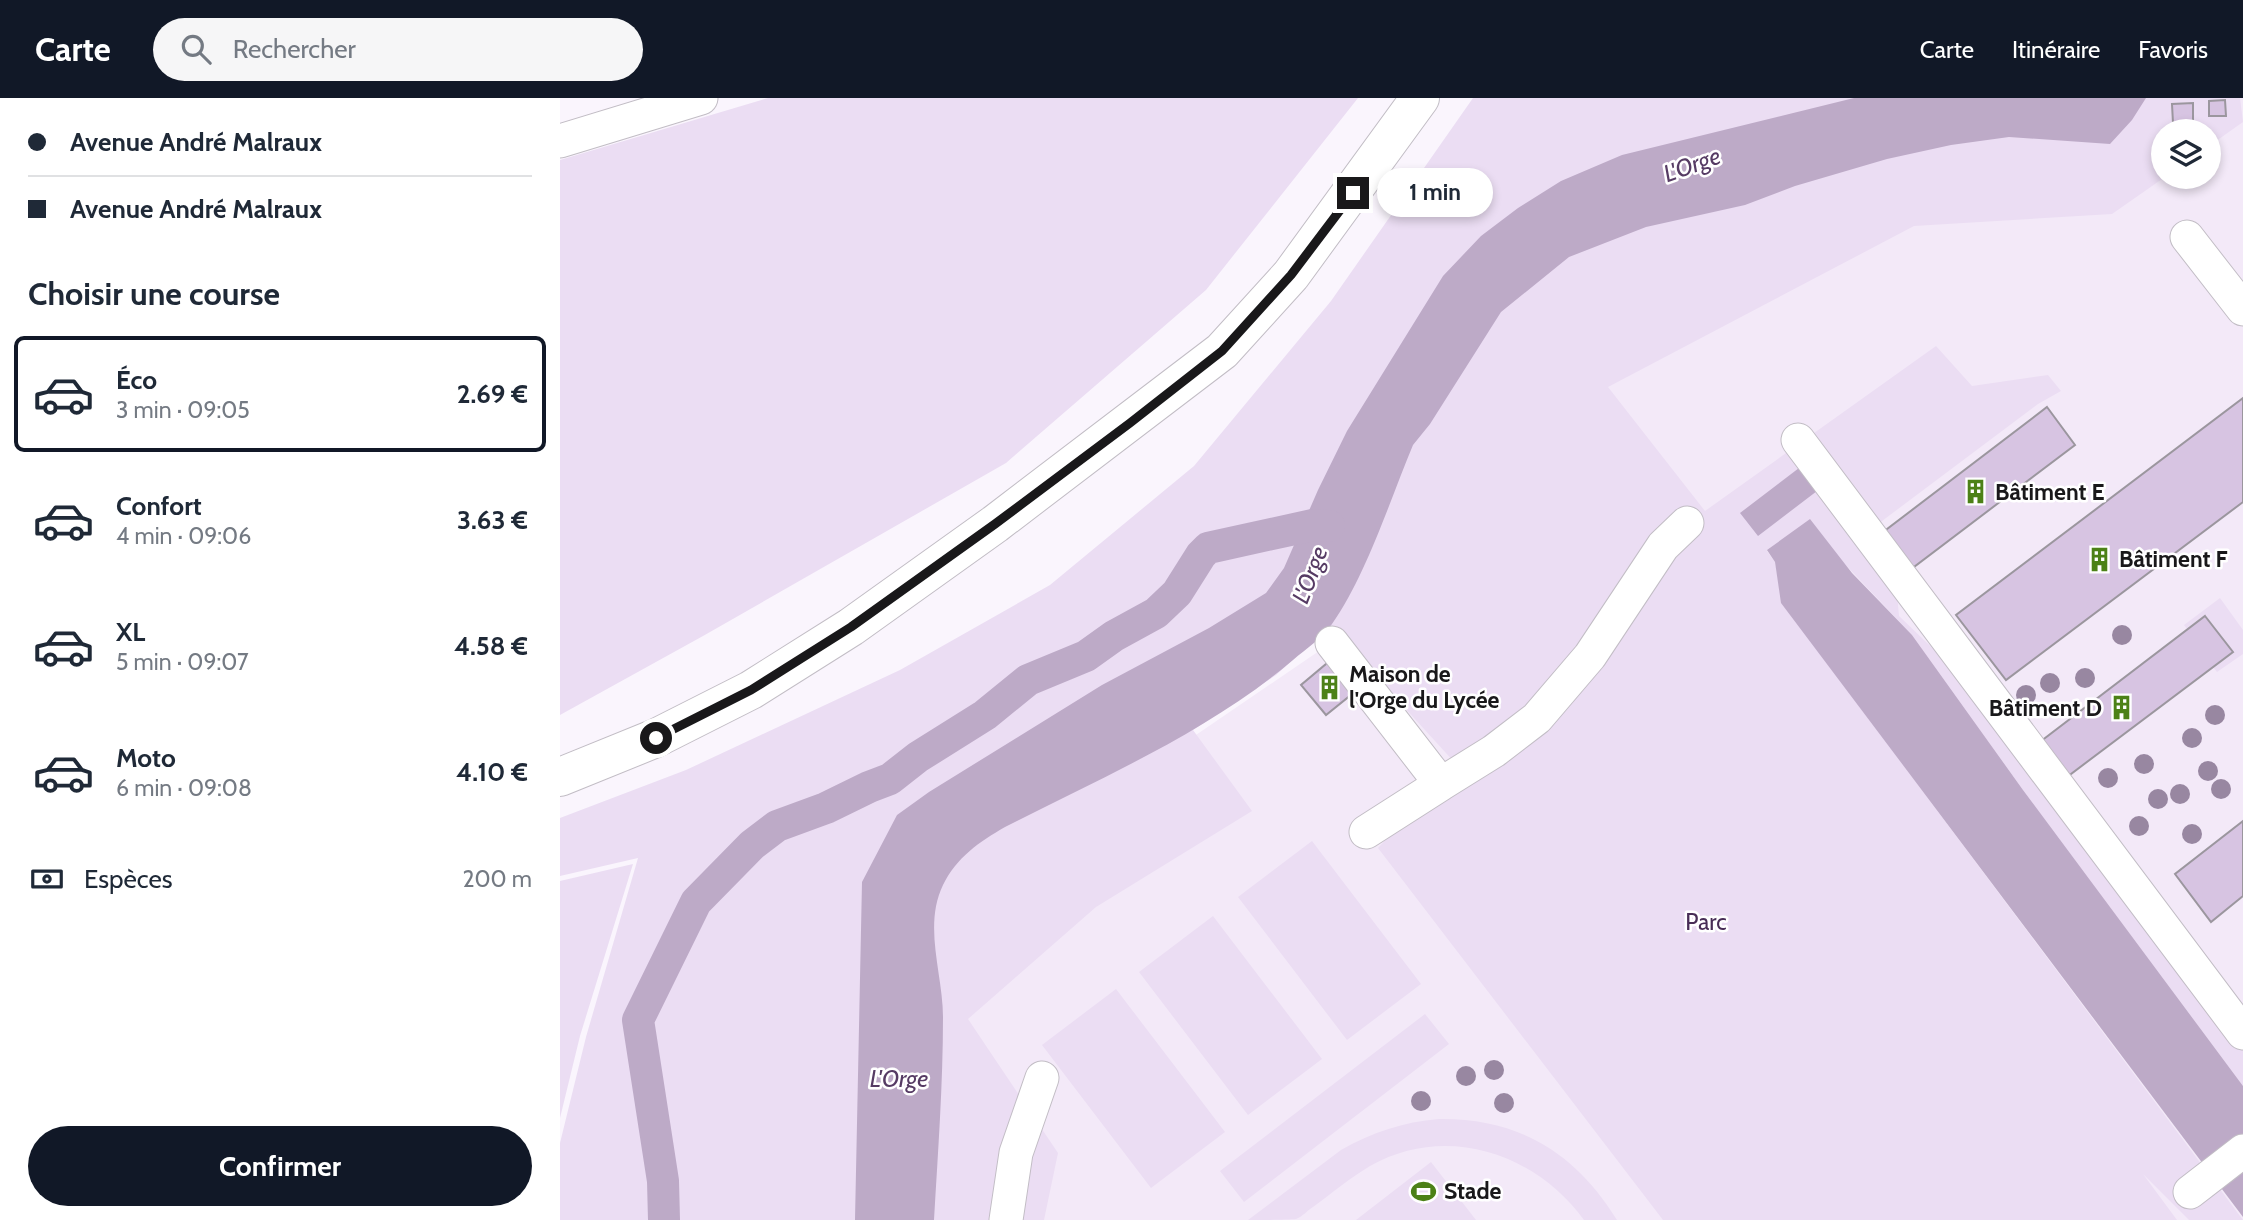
<!DOCTYPE html>
<html lang="fr">
<head>
<meta charset="utf-8">
<style>
	:root { --surface:#fff; --page:#f6f6f7; --text:#1f2937; --muted:#747a83; --line:#e0e1e3; --accent:#111827 }
	body { margin:0; font-family:Cabin,sans-serif; background:var(--page); color:var(--text); height:100vh; display:flex; flex-direction:column; font-size:26px; white-space:nowrap }
	* { box-sizing:border-box; margin:0 }
	p { font-size:23px; color:var(--muted) }
	.icon { flex:none; width:38px; height:38px; fill:none; stroke:currentColor; stroke-width:2; stroke-linecap:round; stroke-linejoin:round }
	.map { position:relative; flex:1; overflow:hidden }
	.panel { display:flex; flex-direction:column; background:var(--surface); width:560px }
	.panel>* { flex:none }
	.guide { display:grid; align-content:center; height:154px; padding:0 28px; background:var(--surface) }
	.buttons { position:absolute; left:1591px; top:21px; display:grid; gap:14px }
	.buttons a { display:grid; place-items:center; width:70px; height:70px; border-radius:50%; background:var(--surface); box-shadow:0 4px 10px #0003; font-size:35px }
	.end { position:absolute; width:32px; height:32px; margin:-16px; border:9px solid #19181a; background:#fff; box-shadow:0 0 0 4px #fff }
	.from { border-radius:50% }
	.bubble { position:absolute; height:49px; border-radius:24px; background:var(--surface); box-shadow:0 4px 10px #0003; font-size:23px; font-weight:700; line-height:49px; text-align:center }
	.guide b { display:flex; align-items:center; gap:24px; height:66px; font-size:26px }
	.guide b+b { border-top:2px solid var(--line) }
	.guide i { width:18px; height:18px; background:var(--text) }
	ul { padding:0; list-style:none }
	li { display:flex; align-items:center; gap:21px; height:116px; margin:0 14px 10px; padding:0 14px; border:4px solid transparent; border-radius:10px }
	li div { flex:1 }
	li b { display:block; font-size:26px }
	li em { font-style:normal; font-weight:700 }
	li.active { border-color:var(--accent) }
	li>.icon { width:63px; height:63px; stroke-width:1.5 }
	h2 { padding:0 28px; font-size:32px; line-height:84px }
	.pay { display:flex; align-items:center; gap:18px; height:77px; padding:0 28px; font-size:26px }
	.pay p { margin-inline-start:auto }
	.cta { display:flex; gap:14px; margin-top:auto; padding:14px 28px }
	.cta a { flex:1; height:80px; border-radius:42px; background:var(--accent); color:#fff; font-size:28px; font-weight:700; line-height:80px; text-align:center }
	header { display:flex; align-items:center; gap:42px; box-sizing:border-box; height:98px; padding:0 35px; background:var(--accent); color:#fff }
	header strong { font-size:33px }
	nav { display:flex; gap:38px; margin-inline-start:auto; font-size:24px }
	.search { width:490px; height:63px; background:var(--page); display:flex; align-items:center; gap:18px; box-sizing:border-box; padding:0 24px; border-radius:38px; color:var(--muted); font-size:26px }
	main { display:flex; flex:1; min-height:0 }
	.map>svg:first-child { display:block }
	.built { fill:#f3e9f8; fill-rule:evenodd }
	.green { fill:#ebddf3 }
	.water { fill:#bdaac7 }
	.lines { fill:none; stroke-linecap:round; stroke-linejoin:round }
	.canal { stroke:#bdaac7; stroke-width:32 }
	.building { fill:#d7c4e2; stroke:#9b969e; stroke-width:2 }
	.minor-casing { stroke:#c2bdc5; stroke-width:35 }
	.major-casing { stroke:#c2bdc5; stroke-width:40 }
	.minor { stroke:#fff; stroke-width:33 }
	.major { stroke:#fff; stroke-width:38 }
	.tree { fill:#9887a1 }
	.route { stroke:#19181a; stroke-width:9 }
	.labels { text-anchor:middle; stroke-width:5; stroke-linejoin:round; paint-order:stroke }
	.poi-label { font-size:23px; font-weight:bold; fill:#19181a; stroke:#fff; text-anchor:start }
	.park-label { font-size:23px; fill:#482d56; stroke:#fff }
	.water-label { font-size:24px; font-style:italic; fill:#563b64; stroke:#fff }
</style>
</head>
<body>
<header>
<strong>Carte</strong>
<div class="search"><svg class="icon" aria-label="search" viewBox="0 0 24 24"><circle cx="10" cy="10" r="6"/><path d="M15 15l6 6"/></svg>Rechercher</div>
<nav><a>Carte</a><a>Itinéraire</a><a>Favoris</a></nav>
</header>
<main>
<section class="panel">
<div class="guide">
<b><i class="from"></i>Avenue André Malraux</b>
<b><i></i>Avenue André Malraux</b>
</div>
<h2>Choisir une course</h2>
<ul>
<li class="active"><svg class="icon" aria-label="car" viewBox="0 0 24 24"><path d="M5 17H2v-5l4-1 3-4h7l3 4 3 1v5h-3M9 17h6M6 11h13"/><circle cx="7" cy="17" r="2"/><circle cx="17" cy="17" r="2"/></svg><div><b>Éco</b><p>3 min · 09:05</p></div><em>2.69 €</em></li>
<li><svg class="icon" aria-label="car" viewBox="0 0 24 24"><path d="M5 17H2v-5l4-1 3-4h7l3 4 3 1v5h-3M9 17h6M6 11h13"/><circle cx="7" cy="17" r="2"/><circle cx="17" cy="17" r="2"/></svg><div><b>Confort</b><p>4 min · 09:06</p></div><em>3.63 €</em></li>
<li><svg class="icon" aria-label="car" viewBox="0 0 24 24"><path d="M5 17H2v-5l4-1 3-4h7l3 4 3 1v5h-3M9 17h6M6 11h13"/><circle cx="7" cy="17" r="2"/><circle cx="17" cy="17" r="2"/></svg><div><b>XL</b><p>5 min · 09:07</p></div><em>4.58 €</em></li>
<li><svg class="icon" aria-label="car" viewBox="0 0 24 24"><path d="M5 17H2v-5l4-1 3-4h7l3 4 3 1v5h-3M9 17h6M6 11h13"/><circle cx="7" cy="17" r="2"/><circle cx="17" cy="17" r="2"/></svg><div><b>Moto</b><p>6 min · 09:08</p></div><em>4.10 €</em></li>
</ul>
<div class="pay"><svg class="icon" aria-label="cash" viewBox="0 0 24 24"><path d="M3 7h18v10H3z"/><circle cx="12" cy="12" r="2"/></svg>Espèces<p>200 m</p></div>
<div class="cta"><a>Confirmer</a></div>
</section>
<div class="map">
<svg width="1683" height="1122" viewBox="0 0 1683 1122">
	<rect width="100%" height="100%" fill="#faf5fd"/>
	<path class="built" d="M1498,0H1683V1122H385L387,827L611,654L781,538L853,347ZM1603,33H1648V79H1603Z"/>
	<path class="green" d="M208,0H798L646,192L446,365L143,538L0,617V62Z
		M913,0H1680L1683,24L1649,48L1648,33H1603L1605,79L1552,116L1354,128L1048,289L1145,413L1376,248L1412,288L1488,277L1501,293L1478,306L1302,438L1336,485L1339,518L1440,615L1683,941V988L1463,692L1352,537L1281,462L1207,453L1215,464L1222,505L1683,1122H1629L1583,1076L1617,1122H1103L818,750L896,666L770,528L716,577L633,632L692,713L536,809L408,921L498,1055L484,1122H0V1045L26,939L78,760L0,778V720L126,672L340,572L490,487L634,368L771,203Z
		M1660,500L1683,532V556L1657,574L1653,569L1672,553L1645,518L1627,531L1624,527Z
		M752,743L861,886L787,942L678,799Z
		M73,766L20,938L0,1020V783Z
		M653,818L762,961L688,1017L579,874Z
		M556,891L665,1034L591,1090L482,947Z
		M865,916L889,946L684,1104L660,1073Z
		M879,1021C959,1020 1016,1055 1057,1122H1024C975,1055 886,1025 810,1068C790,1080 772,1095 753,1109C748,1112 742,1119 736,1121C726,1122 699,1122 688,1122L781,1052C813,1034 843,1024 879,1021Z
		M871,1064L916,1122H796Z"/>
	<path class="water" d="M1294,0H1586L1572,22L1550,46L1449,39L1391,47L1327,61L1235,88L1185,107L1086,129L1009,159L941,214L870,326L853,347C830,402 806,478 772,526C762,540 746,551 733,562C648,634 543,679 445,729C419,744 397,759 383,787C363,828 383,876 383,919C383,986 378,1054 374,1122H295L302,784L337,717L369,694L542,587L649,530L706,495L724,470L758,392L787,333L883,178L921,138L958,110L1001,83L1062,57Z
		M1239,370L1257,393L1198,438L1180,415Z
		M1250,421L1292,475L1352,537L1463,692L1683,988V1119L1221,505L1215,464L1207,452Z"/>
	<g class="lines">
		<path class="canal" d="M104,1122L103,1083L78,922L136,804L192,747L217,728L266,710L309,689L330,681L358,659L425,617L468,582L526,558L554,538L596,515L617,495L641,457L648,450L753,427L769,428"/>
	</g>
	<path class="building" d="M1665,2L1666,18H1649V3Z
		M1633,5V25H1613L1612,6Z
		M1683,300V404L1446,582L1396,517Z
		M1487,309L1515,347L1342,478L1314,441Z
		M1645,518L1673,554L1499,685L1472,650Z
		M772,561L797,592L766,617L741,587Z
		M1683,723V798L1651,824L1615,776Z
		M1683,723V798L1651,824L1615,776Z"/>
	<g class="lines">
		<defs>
			<path id="minor" d="M0,43L141,0
				M1627,139L1683,211
				M1238,342L1683,935
				M772,545L881,686L806,734
				M881,686L934,653L977,620L1030,558L1103,448L1127,425
				M1630,1094L1683,1053
				M446,1122L456,1055L482,980"/>
			<path id="major" d="M0,679L96,640L191,592L291,529L435,426L662,253L731,177L860,0"/>
		</defs>
		<use href="#minor" class="minor-casing"/>
		<use href="#major" class="major-casing"/>
		<use href="#minor" class="minor"/>
		<use href="#major" class="major"/>
	</g>
	<g class="tree">
		<circle cx="1562" cy="537" r="10"/>
		<circle cx="1525" cy="580" r="10"/>
		<circle cx="1490" cy="585" r="10"/>
		<circle cx="1466" cy="597" r="10"/>
		<circle cx="1655" cy="617" r="10"/>
		<circle cx="1632" cy="640" r="10"/>
		<circle cx="1584" cy="666" r="10"/>
		<circle cx="1648" cy="673" r="10"/>
		<circle cx="1548" cy="680" r="10"/>
		<circle cx="1661" cy="691" r="10"/>
		<circle cx="1620" cy="696" r="10"/>
		<circle cx="1598" cy="701" r="10"/>
		<circle cx="1579" cy="728" r="10"/>
		<circle cx="1632" cy="736" r="10"/>
		<circle cx="934" cy="972" r="10"/>
		<circle cx="906" cy="978" r="10"/>
		<circle cx="861" cy="1003" r="10"/>
		<circle cx="944" cy="1005" r="10"/>
	</g>
	<g class="lines">
		<path class="route" d="M96,640L191,592L291,529L435,426L570,325L662,253L731,177L793,95"/>
	</g>
	<defs>
		<symbol id="building-bare" viewBox="-9 -9 18 18"><path d="M-4-6H4V6H1V3H-1V6H-4ZM-2.5-4.3h1.7v1.8h-1.7ZM.8-4.3h1.7v1.8H.8ZM-2.5-1h1.7V.8h-1.7ZM.8-1h1.7V.8H.8Z" fill="#4c8117" stroke="#fff" stroke-width="2.5" paint-order="stroke"/></symbol>
		<symbol id="stadium-bare" viewBox="-9 -9 18 18"><path d="M0-5a6.5 5 0 1 0 0 10a6.5 5 0 1 0 0-10ZM-3.5-1.8h7v3.6h-7Z" fill="#4c8117" stroke="#fff" stroke-width="2.5" paint-order="stroke"/></symbol>
	</defs>
	<g fill-rule="evenodd">
		<use href="#building-bare" x="1398" y="376" width="35" height="35"/>
		<use href="#building-bare" x="1522" y="444" width="35" height="35"/>
		<use href="#building-bare" x="752" y="572" width="35" height="35"/>
		<use href="#building-bare" x="1544" y="592" width="35" height="35"/>
		<use href="#stadium-bare" x="846" y="1076" width="35" height="35"/>
	</g>
	<g class="labels">
		<g class="poi-label">
			<text x="1435" y="402">Bâtiment E</text>
			<text x="1559" y="469">Bâtiment F</text>
			<text x="789" y="584">Maison de<tspan x="789" dy="26">l'Orge du Lycée</tspan></text>
			<text x="1542" y="618" text-anchor="end">Bâtiment D</text>
			<text x="884" y="1101">Stade</text>
		</g>
		<g class="park-label">
			<text x="1146" y="832">Parc</text>
		</g>
		<g class="water-label">
			<text transform="translate(1132 67) rotate(-20)" y="8">L'Orge</text>
			<text transform="translate(750 477) rotate(-69)" y="8">L'Orge</text>
			<text x="339" y="989">L'Orge</text>
		</g>
	</g>
</svg>
<div class="buttons">
<a><svg class="icon" aria-label="layers" viewBox="0 0 24 24"><path d="M12 4l9 5-9 5-9-5zM3 14l9 5 9-5"/></svg></a>
</div>
<i class="end from" style="left:96px;top:640px"></i>
<i class="end" style="left:793px;top:95px"></i>
<div class="bubble" style="left:817px;top:70px;width:116px">1 min</div>
</div>
</main>
</body>
</html>
